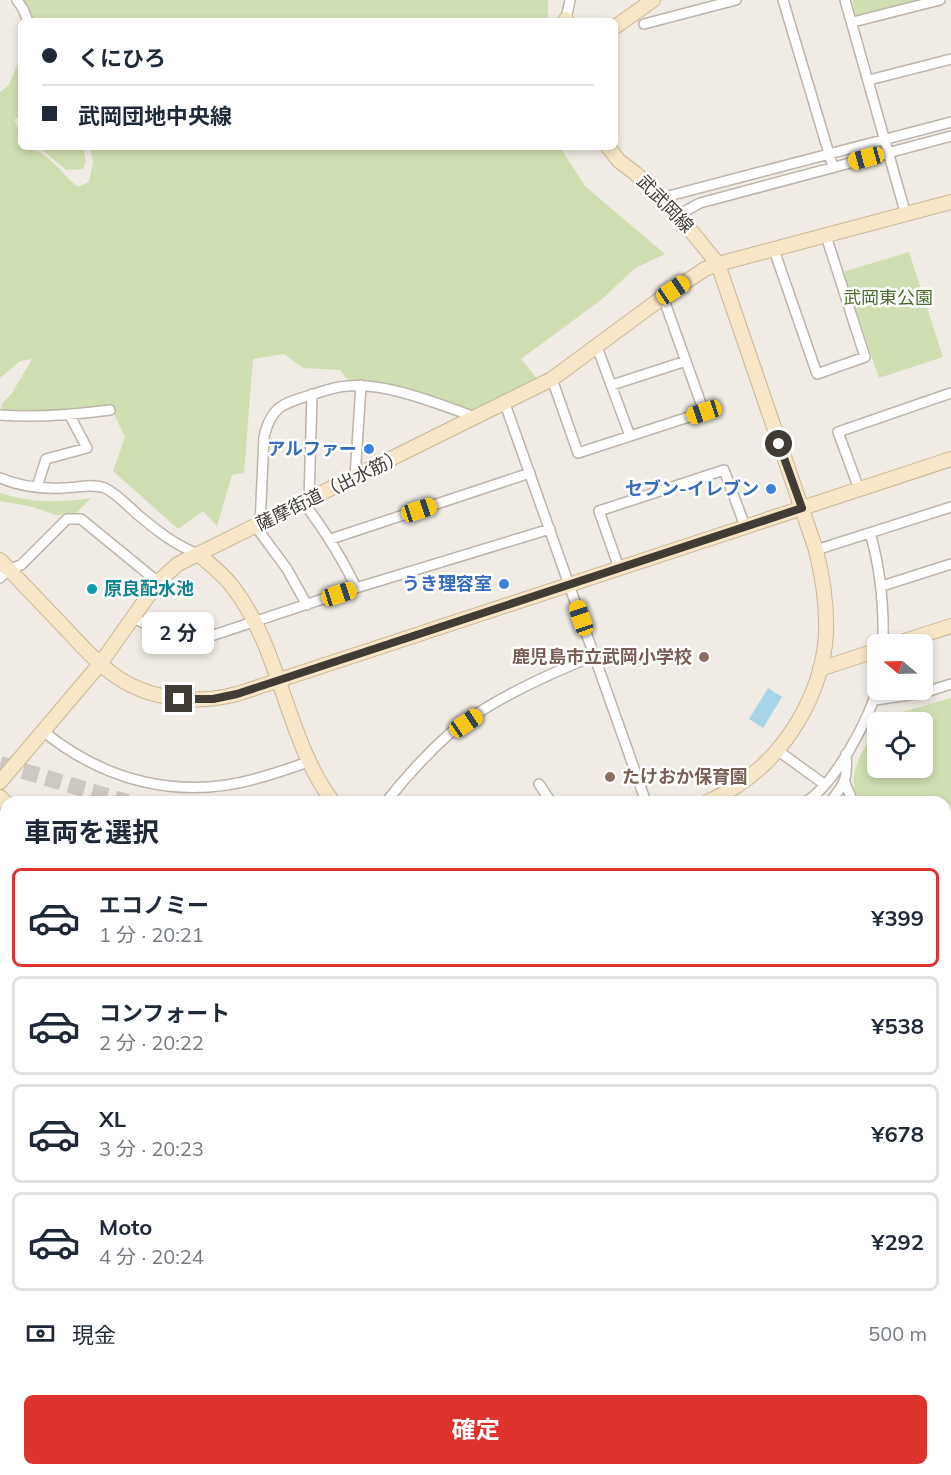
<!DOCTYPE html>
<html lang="ja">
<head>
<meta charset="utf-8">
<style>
	:root { --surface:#fff; --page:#f2f2f3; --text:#1f2937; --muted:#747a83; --line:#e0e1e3; --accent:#de322d }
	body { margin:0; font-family:Mulish,"Noto Sans JP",sans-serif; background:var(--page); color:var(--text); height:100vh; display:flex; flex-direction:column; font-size:22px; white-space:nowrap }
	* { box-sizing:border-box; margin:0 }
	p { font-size:20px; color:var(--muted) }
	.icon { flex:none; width:33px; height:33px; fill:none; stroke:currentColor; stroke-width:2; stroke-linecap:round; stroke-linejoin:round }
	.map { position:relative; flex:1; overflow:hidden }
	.details { position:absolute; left:0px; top:796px; width:951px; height:680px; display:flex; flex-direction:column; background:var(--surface); border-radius:18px 18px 0 0; box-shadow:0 3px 9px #0003 }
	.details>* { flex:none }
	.top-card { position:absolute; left:18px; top:18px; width:600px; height:132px; border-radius:9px; box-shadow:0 3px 9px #0003; display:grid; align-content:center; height:132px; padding:0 24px; background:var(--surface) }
	.needle { width:39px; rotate:289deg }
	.fabs { position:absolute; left:867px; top:634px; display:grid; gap:12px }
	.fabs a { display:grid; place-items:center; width:66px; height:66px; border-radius:9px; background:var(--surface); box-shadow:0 3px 9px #0003; font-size:30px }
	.end { position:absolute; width:27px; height:27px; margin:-14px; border:8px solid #413b35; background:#fff; box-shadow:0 0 0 3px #fff }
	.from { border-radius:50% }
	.bubble { position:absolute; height:42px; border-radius:9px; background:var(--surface); box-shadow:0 3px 9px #0003; font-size:20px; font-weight:700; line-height:42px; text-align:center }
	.car { position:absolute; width:18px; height:36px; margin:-18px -9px; border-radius:8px; box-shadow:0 0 4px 2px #0007; background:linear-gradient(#f5c518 24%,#345 0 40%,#f5c518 0 76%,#345 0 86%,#f5c518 0) }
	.top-card b { display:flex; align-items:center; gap:21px; height:57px; font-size:22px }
	.top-card b+b { border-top:2px solid var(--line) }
	.top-card i { width:15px; height:15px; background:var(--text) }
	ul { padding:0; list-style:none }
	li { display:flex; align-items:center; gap:18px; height:99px; margin:0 12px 9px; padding:0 12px; border:3px solid var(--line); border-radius:9px }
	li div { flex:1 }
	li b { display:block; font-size:22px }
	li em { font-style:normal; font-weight:700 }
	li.current { border-color:var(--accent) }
	li>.icon { width:54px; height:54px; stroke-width:1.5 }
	h2 { padding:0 24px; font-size:27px; line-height:72px }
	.pay { display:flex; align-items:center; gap:15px; height:66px; padding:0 24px; font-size:22px }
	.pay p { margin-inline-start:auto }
	.button { display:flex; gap:12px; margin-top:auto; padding:12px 24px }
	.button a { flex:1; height:69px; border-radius:9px; background:var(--accent); color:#fff; font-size:24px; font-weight:700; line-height:69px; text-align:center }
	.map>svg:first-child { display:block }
	.green { fill:#d0dfb2 }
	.water { fill:#a7d4e6 }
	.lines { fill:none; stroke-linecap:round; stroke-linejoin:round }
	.secondary-tunnel { stroke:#cdc8c1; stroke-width:14; stroke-dasharray:14 7; stroke-linecap:butt }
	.highway-tunnel { stroke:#cdc8c1; stroke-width:16; stroke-dasharray:16 8; stroke-linecap:butt }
	.street-casing { stroke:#bdb4ab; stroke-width:12 }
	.secondary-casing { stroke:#cab799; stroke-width:16 }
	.highway-casing { stroke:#c88846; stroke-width:20 }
	.street { stroke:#fff; stroke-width:9 }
	.secondary { stroke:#f7e6c7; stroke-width:14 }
	.highway { stroke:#ebb574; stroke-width:16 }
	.route { stroke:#413b35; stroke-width:8 }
	.shop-dot { fill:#3f7fe0; stroke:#fff; stroke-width:2 }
	.culture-dot { fill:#0f9aa8; stroke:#fff; stroke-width:2 }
	.education-dot { fill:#8d6e63; stroke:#fff; stroke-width:2 }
	.labels { text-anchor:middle; stroke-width:5; stroke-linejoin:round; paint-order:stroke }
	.street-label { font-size:18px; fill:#413b35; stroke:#fff }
	.park-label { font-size:18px; fill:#4d6b30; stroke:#fff }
	.shop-label { font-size:18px; font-weight:bold; fill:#366cbe; stroke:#fff; text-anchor:end }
	.culture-label { font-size:18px; font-weight:bold; fill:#0d838f; stroke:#fff; text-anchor:start }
	.education-label { font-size:18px; font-weight:bold; fill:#785e54; stroke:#fff; text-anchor:end }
</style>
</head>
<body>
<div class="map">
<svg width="951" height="1475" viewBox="0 0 951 1475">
	<rect width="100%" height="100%" fill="#f0ebe4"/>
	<path class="green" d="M19,0H548V21H26C20,15 16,9 19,0Z
		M852,0H925L856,16Z
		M21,55V115L14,120L21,134V147C46,147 60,173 78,187L89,182L93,162L90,147H560L585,186L665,254L634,269L601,300L521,359L539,381L476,415L350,382L340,370L303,368L284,354L253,359L244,473L232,475L217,526L203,511L178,529L113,471L125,437L111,408L5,416L1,405L12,393L32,359L20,361L0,378V92L9,85Z
		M39,147H83L86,161L83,169L66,170Z
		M909,252L943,357L879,378L843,272Z
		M0,493C31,503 59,503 91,498L75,514L56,515L29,506L0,501Z
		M951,698V899L945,894V802H859C845,773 862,752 877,728L878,768H922V723H881L885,717Z
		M945,981H951V1046L945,1044Z
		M951,1398V1475H820L822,1470H945V1400Z"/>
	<path class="water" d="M768,688L782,697L763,728L749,719Z"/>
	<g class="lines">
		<path class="secondary-tunnel" d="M945,1111L951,1106"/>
		<path class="highway-tunnel" d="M0,764L127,802
			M0,893L6,895"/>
		<defs>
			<path id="street" d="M17,0L23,9L28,21
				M783,0L833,167
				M845,0L906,215
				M566,19L570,0
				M853,22L940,0
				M644,24L736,0
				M869,80L951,59
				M661,198L951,122
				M678,215L700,203L951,136
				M774,250L817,374L865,357L826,236
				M597,347L630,436
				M552,379L578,453L704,412L663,297
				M612,385L686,361
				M505,404L646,802
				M0,415C38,418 72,415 110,410
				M355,477L361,385
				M0,478C19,486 43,489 63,488C77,488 92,483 105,488C117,494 127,505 137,514C156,530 175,545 198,554
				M37,487L46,459L87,448L70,416
				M859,489L838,432L951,393
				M309,501L312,394
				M304,503C324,530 342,557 356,588
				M260,525L264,437C271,406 284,403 311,395C323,391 334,387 347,386C385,382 439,404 475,417
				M256,527L287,569L307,605
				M870,533C881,570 884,606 883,645
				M331,539L530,473
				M816,550L951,507
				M619,568L599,511L724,470L745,526
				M0,578L9,569L21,565L67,519H81L158,582
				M882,586L951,564
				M133,618L163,632L180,635H214L356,588L550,529
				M875,700L923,693L951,684
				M43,731C104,781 178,800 255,779C273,774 291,768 308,762
				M777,750L824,784
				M845,783L853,802
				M539,784L551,802
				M386,802C405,778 426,755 448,735C485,703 548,674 594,656
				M805,802C833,787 872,716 878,684
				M830,802C845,784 848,778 846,754
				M0,875L6,870
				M945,901L951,905
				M0,954L6,949
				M945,968L951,959
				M945,974L951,976
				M0,1052L6,1053
				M0,1105H6
				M0,1156L6,1155
				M0,1210L6,1209
				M945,1229L951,1227
				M945,1337L951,1346
				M945,1389L951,1387
				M0,1441L6,1440
				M16,1470L17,1475
				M372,1470L381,1475
				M487,1470L488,1475
				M541,1470L543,1475
				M590,1470L593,1475
				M182,1475V1470
				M236,1475V1470
				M315,1475L320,1470
				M432,1475V1470
				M636,1475L684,1470
				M714,1475L715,1470
				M757,1475L759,1470
				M816,1475L818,1470"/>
			<path id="secondary" d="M566,19L567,21
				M615,27L653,0
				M608,147L619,161L635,173L678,215L718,264L816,550C823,578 827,604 826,633C823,693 786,755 735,787C726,793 716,798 707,802
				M198,554C210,564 223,574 232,586C282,650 285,738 333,802
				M0,560C21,582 42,604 64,627C78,642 93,659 110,672C146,700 194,705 237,694L951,459
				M892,645L951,626
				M820,669L878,650
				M0,782L100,664L158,582L178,564L552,379L663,297L705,269L718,264L951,202
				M0,797L6,803
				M0,1043L6,1037
				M945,1169H951
				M945,1287H951
				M0,1300L6,1360
				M0,1375H6"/>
			<path id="highway" d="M945,1055L951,1057
				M945,1096H951"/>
		</defs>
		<use href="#street" class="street-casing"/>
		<use href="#secondary" class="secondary-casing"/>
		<use href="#highway" class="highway-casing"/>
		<use href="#street" class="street"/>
		<use href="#secondary" class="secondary"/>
		<use href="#highway" class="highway"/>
	</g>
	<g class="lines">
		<path class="route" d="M179,699H213L237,694L802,508L779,444"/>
	</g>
	<g class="shop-dot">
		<circle cx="369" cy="449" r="6"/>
		<circle cx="771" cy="489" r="6"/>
		<circle cx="504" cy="584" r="6"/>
	</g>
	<circle class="culture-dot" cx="92" cy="589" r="6"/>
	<g class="education-dot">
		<circle cx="704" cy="657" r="6"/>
		<circle cx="610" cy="777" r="6"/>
	</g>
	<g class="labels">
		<g class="street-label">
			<text transform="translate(665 204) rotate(46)" y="6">武武岡線</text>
			<text transform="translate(330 490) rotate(-26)" y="6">薩摩街道（出水筋）</text>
		</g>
		<g class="park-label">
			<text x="888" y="304">武岡東公園</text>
		</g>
		<g class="shop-label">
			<text x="357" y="455">アルファー</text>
			<text x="759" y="495">セブン-イレブン</text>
			<text x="492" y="590">うき理容室</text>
		</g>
		<g class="culture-label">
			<text x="104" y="595">原良配水池</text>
		</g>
		<g class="education-label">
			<text x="692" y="663">鹿児島市立武岡小学校</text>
			<text x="622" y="783" text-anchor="start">たけおか保育園</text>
		</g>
	</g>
</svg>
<div class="fabs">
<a><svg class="needle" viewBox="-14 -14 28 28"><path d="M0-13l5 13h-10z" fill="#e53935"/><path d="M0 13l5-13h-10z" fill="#747a83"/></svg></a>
<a><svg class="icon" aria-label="locate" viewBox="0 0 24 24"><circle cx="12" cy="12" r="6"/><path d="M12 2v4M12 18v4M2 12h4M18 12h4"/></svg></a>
</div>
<i class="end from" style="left:779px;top:444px"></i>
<i class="end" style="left:179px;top:699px"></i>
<div class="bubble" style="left:142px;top:612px;width:72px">2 分</div>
<i class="car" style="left:866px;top:158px;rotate:255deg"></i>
<i class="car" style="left:673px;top:290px;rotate:56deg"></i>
<i class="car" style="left:704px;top:412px;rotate:252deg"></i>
<i class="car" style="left:419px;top:510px;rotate:72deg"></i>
<i class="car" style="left:339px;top:594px;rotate:72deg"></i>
<i class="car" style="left:581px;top:618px;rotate:341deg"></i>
<i class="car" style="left:466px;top:723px;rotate:56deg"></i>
<div class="top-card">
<b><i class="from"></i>くにひろ</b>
<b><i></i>武岡団地中央線</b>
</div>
<section class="details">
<h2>車両を選択</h2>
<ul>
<li class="current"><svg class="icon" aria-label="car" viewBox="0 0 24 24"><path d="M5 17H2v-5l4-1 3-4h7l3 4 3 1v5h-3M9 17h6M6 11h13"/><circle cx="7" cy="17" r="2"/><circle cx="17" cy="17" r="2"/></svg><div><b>エコノミー</b><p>1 分 · 20:21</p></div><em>¥399</em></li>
<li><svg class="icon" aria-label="car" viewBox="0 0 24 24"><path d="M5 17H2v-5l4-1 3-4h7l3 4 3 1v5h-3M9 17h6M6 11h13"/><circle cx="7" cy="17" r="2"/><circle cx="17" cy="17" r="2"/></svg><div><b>コンフォート</b><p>2 分 · 20:22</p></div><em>¥538</em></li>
<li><svg class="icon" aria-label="car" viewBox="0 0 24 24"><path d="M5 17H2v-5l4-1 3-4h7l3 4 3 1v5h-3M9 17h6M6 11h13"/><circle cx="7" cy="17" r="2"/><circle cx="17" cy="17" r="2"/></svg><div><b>XL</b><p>3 分 · 20:23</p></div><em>¥678</em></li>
<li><svg class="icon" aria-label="car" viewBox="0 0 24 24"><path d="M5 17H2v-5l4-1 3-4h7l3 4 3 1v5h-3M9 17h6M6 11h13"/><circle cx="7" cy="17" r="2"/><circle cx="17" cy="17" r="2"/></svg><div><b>Moto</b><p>4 分 · 20:24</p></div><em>¥292</em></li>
</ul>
<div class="pay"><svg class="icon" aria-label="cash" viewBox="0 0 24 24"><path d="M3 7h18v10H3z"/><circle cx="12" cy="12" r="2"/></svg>現金<p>500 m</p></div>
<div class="button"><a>確定</a></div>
</section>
</div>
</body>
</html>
